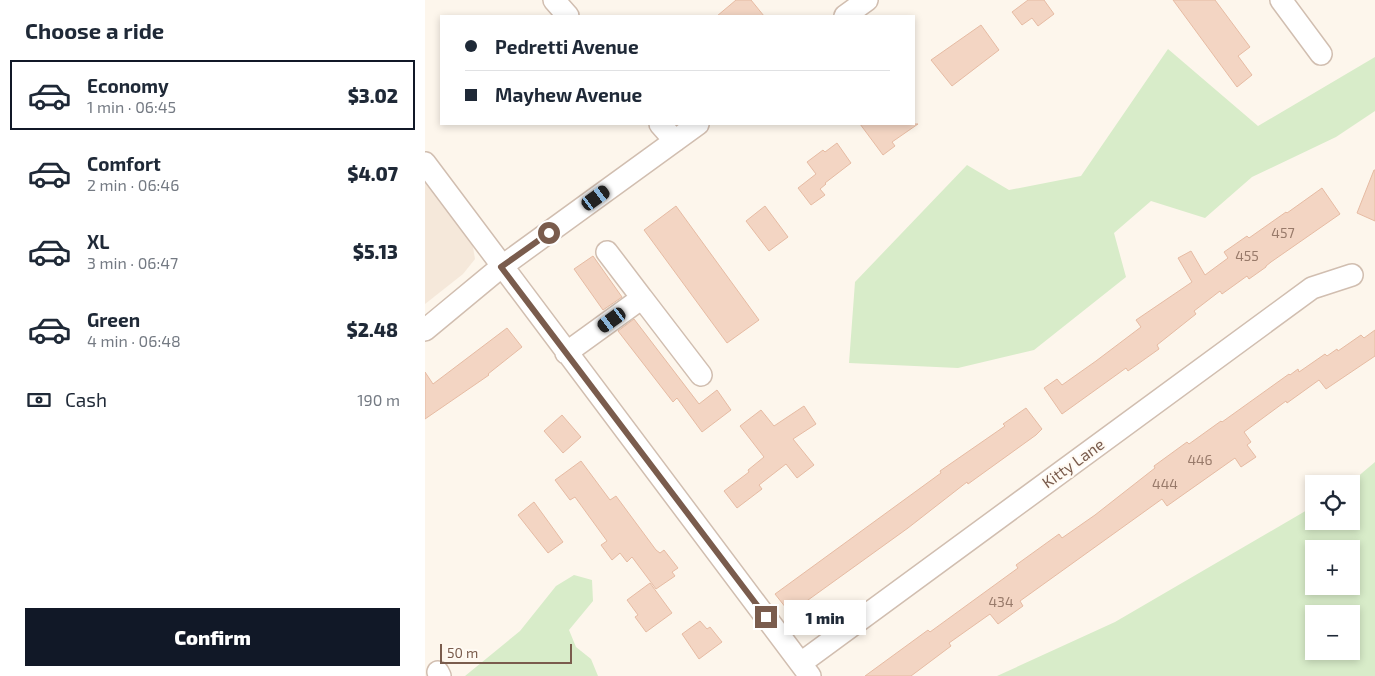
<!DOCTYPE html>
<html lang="en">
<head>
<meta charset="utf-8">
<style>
	:root { --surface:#fff; --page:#f2f2f3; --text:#1f2937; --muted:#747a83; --line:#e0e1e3; --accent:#111827 }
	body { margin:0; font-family:"Exo 2",sans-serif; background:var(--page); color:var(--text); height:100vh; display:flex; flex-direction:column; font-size:19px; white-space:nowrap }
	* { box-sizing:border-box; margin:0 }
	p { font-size:16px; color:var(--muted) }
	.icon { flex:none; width:28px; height:28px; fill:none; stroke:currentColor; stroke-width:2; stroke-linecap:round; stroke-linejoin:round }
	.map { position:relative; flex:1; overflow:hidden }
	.sheet { display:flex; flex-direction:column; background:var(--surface); width:425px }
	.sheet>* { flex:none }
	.guide { position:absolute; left:15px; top:15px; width:475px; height:110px; border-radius:0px; box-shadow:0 2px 8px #0003; display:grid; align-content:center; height:110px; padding:0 25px; background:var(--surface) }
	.buttons { position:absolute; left:880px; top:475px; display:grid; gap:10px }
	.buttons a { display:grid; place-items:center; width:55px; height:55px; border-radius:0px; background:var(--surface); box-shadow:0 2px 8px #0003; font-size:25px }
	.scale { position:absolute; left:15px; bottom:12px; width:132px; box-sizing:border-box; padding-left:5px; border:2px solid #7a5c4d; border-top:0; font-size:14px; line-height:18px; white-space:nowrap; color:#7a5c4d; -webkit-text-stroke:4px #fffaf3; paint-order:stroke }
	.end { position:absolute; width:22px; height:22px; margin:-11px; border:6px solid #7a5c4d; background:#fff; box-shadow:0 0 0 2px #fff }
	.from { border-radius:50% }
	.bubble { position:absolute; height:35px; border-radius:0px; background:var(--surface); box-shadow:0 2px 8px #0003; font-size:16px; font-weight:800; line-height:35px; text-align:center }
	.car { position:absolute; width:15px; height:30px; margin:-15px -8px; border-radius:6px; box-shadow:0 0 4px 1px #0007; background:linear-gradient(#222 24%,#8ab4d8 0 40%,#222 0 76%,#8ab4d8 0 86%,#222 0) }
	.guide b { display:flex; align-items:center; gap:18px; height:48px; font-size:19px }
	.guide b+b { border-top:1px solid var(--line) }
	.guide i { width:12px; height:12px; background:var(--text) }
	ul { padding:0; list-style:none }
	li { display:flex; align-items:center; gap:15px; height:70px; margin:0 10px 8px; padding:0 15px; border:2px solid transparent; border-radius:0px }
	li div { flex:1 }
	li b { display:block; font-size:19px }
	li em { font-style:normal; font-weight:800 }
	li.on { border-color:var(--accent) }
	li>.icon { width:45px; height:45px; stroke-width:1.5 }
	h2 { padding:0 25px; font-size:22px; line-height:60px }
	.pay { display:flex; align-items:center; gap:12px; height:55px; padding:0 25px; font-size:19px }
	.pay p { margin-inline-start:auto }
	.button { display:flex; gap:10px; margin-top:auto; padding:10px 25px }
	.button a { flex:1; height:58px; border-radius:0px; background:var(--accent); color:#fff; font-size:20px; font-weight:800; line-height:58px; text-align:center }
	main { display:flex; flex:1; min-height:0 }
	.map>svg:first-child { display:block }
	.residential { fill:#f5e8da }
	.green { fill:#d8ecc9; fill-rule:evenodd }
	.building { fill:#f3d5c3; stroke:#e6bba3 }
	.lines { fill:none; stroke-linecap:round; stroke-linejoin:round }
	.minor-casing { stroke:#d1beb0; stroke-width:24 }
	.minor { stroke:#fff; stroke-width:21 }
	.route { stroke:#7a5c4d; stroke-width:6 }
	.labels { text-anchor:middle; stroke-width:4.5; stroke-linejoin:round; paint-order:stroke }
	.number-label { font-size:14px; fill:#987a6a }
	.street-label { font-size:16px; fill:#7a5c4d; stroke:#fffaf3 }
</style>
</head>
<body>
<main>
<section class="sheet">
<h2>Choose a ride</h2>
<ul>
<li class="on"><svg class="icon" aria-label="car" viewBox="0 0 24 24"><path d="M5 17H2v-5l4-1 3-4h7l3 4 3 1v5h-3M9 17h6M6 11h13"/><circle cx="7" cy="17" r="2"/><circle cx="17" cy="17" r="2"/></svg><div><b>Economy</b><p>1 min · 06:45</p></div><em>$3.02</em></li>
<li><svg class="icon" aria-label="car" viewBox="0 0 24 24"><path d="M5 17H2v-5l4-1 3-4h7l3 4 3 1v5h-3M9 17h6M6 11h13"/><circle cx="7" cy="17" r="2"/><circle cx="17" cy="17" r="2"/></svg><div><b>Comfort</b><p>2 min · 06:46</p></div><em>$4.07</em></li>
<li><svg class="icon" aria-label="car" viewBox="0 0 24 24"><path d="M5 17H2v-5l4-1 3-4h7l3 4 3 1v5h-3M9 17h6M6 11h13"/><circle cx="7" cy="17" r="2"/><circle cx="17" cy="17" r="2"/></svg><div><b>XL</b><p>3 min · 06:47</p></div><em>$5.13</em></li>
<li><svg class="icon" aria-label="car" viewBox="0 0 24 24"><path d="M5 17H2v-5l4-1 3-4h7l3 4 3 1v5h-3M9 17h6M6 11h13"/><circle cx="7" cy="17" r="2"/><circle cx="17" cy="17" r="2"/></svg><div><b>Green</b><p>4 min · 06:48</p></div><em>$2.48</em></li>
</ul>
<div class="pay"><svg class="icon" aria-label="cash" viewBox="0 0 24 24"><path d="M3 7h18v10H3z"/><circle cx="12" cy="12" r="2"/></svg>Cash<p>190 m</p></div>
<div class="button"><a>Confirm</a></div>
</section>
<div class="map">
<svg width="950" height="676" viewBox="0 0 950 676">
	<rect width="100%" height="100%" fill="#fdf6ec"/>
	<path class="residential" d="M0,176L47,241L50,259L38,274L0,304Z"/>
	<path class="green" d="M743,49L833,126L950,57V111L911,137L827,177L780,218L726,201L689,233L701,277L609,350L533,368L424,363L430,282L542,165L584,190L656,176Z
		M950,462V676H572L690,622L889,506V521H926V484H924ZM889,549H926V586H889ZM889,614H926V651H889Z
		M149,575L167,580L168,601L144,630L151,647L166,659L173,676H40L95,631L131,586Z"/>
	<path class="building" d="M311,0H326L339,16H292Z
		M603,0H619L629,14L613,26L607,18L597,25L587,12Z
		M748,0H790L825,47L813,56L827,75L812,87Z
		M556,25L574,50L527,86L506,60Z
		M435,124H493L467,142L470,146L458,155Z
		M412,143L426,163L400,183L401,184L395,189L400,195L386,205L373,188L391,174L382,162L398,150L400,152Z
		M949,170H950V221L932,213Z
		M897,188L915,214L846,262L841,266V267L824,279L822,276L797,294L795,291L769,311L771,314L732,345L734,349L703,371L701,368L637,414L619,388L632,379L637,385L671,361L716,327L711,320L767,282L753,258L766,251L780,275L803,258L799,252L822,236L824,238L861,212L862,213Z
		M251,206L334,320L302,343L219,230Z
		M340,206L363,237L344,251L321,221Z
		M168,256L197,297L178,310L149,269Z
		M209,319L274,404L292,390L306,410L277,432L252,398L248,402L193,331Z
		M82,328L97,347L63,374L64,375L0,419V372L8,384Z
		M950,330V356L901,389L894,380L862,403L861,401L819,432L826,442L822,445L831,457L816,467L810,458L742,506L737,499L595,601L598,606L573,624L565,614L524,643L526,646L486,676H440L503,630L505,632L593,568L591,565L634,534L637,538L670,515L730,468L729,466L762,442L764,444L796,421L797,422L864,374L865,375L873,369L874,372L900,354L902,356L912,349L913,351L936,335L939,338Z
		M379,406L391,424L368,439L389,465L372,478L361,464L334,485L337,489L312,508L299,491L324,472L323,470L339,457L315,426L336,410L349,426Z
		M601,408L617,429L611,435L543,484L542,482L483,528L365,613L350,594L516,473L515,471L580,426L578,424Z
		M137,415L156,437L138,453L119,431Z
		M156,461L185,500L191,496L231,550L235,553L239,550L253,568L247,572L250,576L231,589L207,557L202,562L195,553L187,560L176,545L182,541L150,497L145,500L130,480Z
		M109,502L138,542L123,553L93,515Z
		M225,583L247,613L221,632L210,617L213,615L202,600Z
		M275,621L282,629L285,627L297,642L274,659L257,634Z"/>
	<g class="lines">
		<defs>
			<path id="minor" d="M129,0L143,16
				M856,0L896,54
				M420,16L442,0
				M235,124L250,141
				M0,163L385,676
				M182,252L217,298
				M0,330L76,267L273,124
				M141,353L217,298L276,375
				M376,663L887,288L927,275
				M13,672L15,676"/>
		</defs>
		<use href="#minor" class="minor-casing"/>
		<use href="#minor" class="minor"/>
	</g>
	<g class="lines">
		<path class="route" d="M124,233L76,267L341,617"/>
	</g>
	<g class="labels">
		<g class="number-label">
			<text x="858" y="238">457</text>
			<text x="822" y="261">455</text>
			<text x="775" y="465">446</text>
			<text x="740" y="489">444</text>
			<text x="576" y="607">434</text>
		</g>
		<g class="street-label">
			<text transform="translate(648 463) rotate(-36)" y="6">Kitty Lane</text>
		</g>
	</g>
</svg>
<div class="buttons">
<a><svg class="icon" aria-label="locate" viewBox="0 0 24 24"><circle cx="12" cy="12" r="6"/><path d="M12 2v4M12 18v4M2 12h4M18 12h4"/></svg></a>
<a>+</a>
<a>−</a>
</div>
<div class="scale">50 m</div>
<i class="end from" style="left:124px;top:233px"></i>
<i class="end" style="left:341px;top:617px"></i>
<div class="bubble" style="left:359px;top:600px;width:82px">1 min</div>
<i class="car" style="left:171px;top:198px;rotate:54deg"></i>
<i class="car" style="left:187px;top:320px;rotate:234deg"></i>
<div class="guide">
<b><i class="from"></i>Pedretti Avenue</b>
<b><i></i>Mayhew Avenue</b>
</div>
</div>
</main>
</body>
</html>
